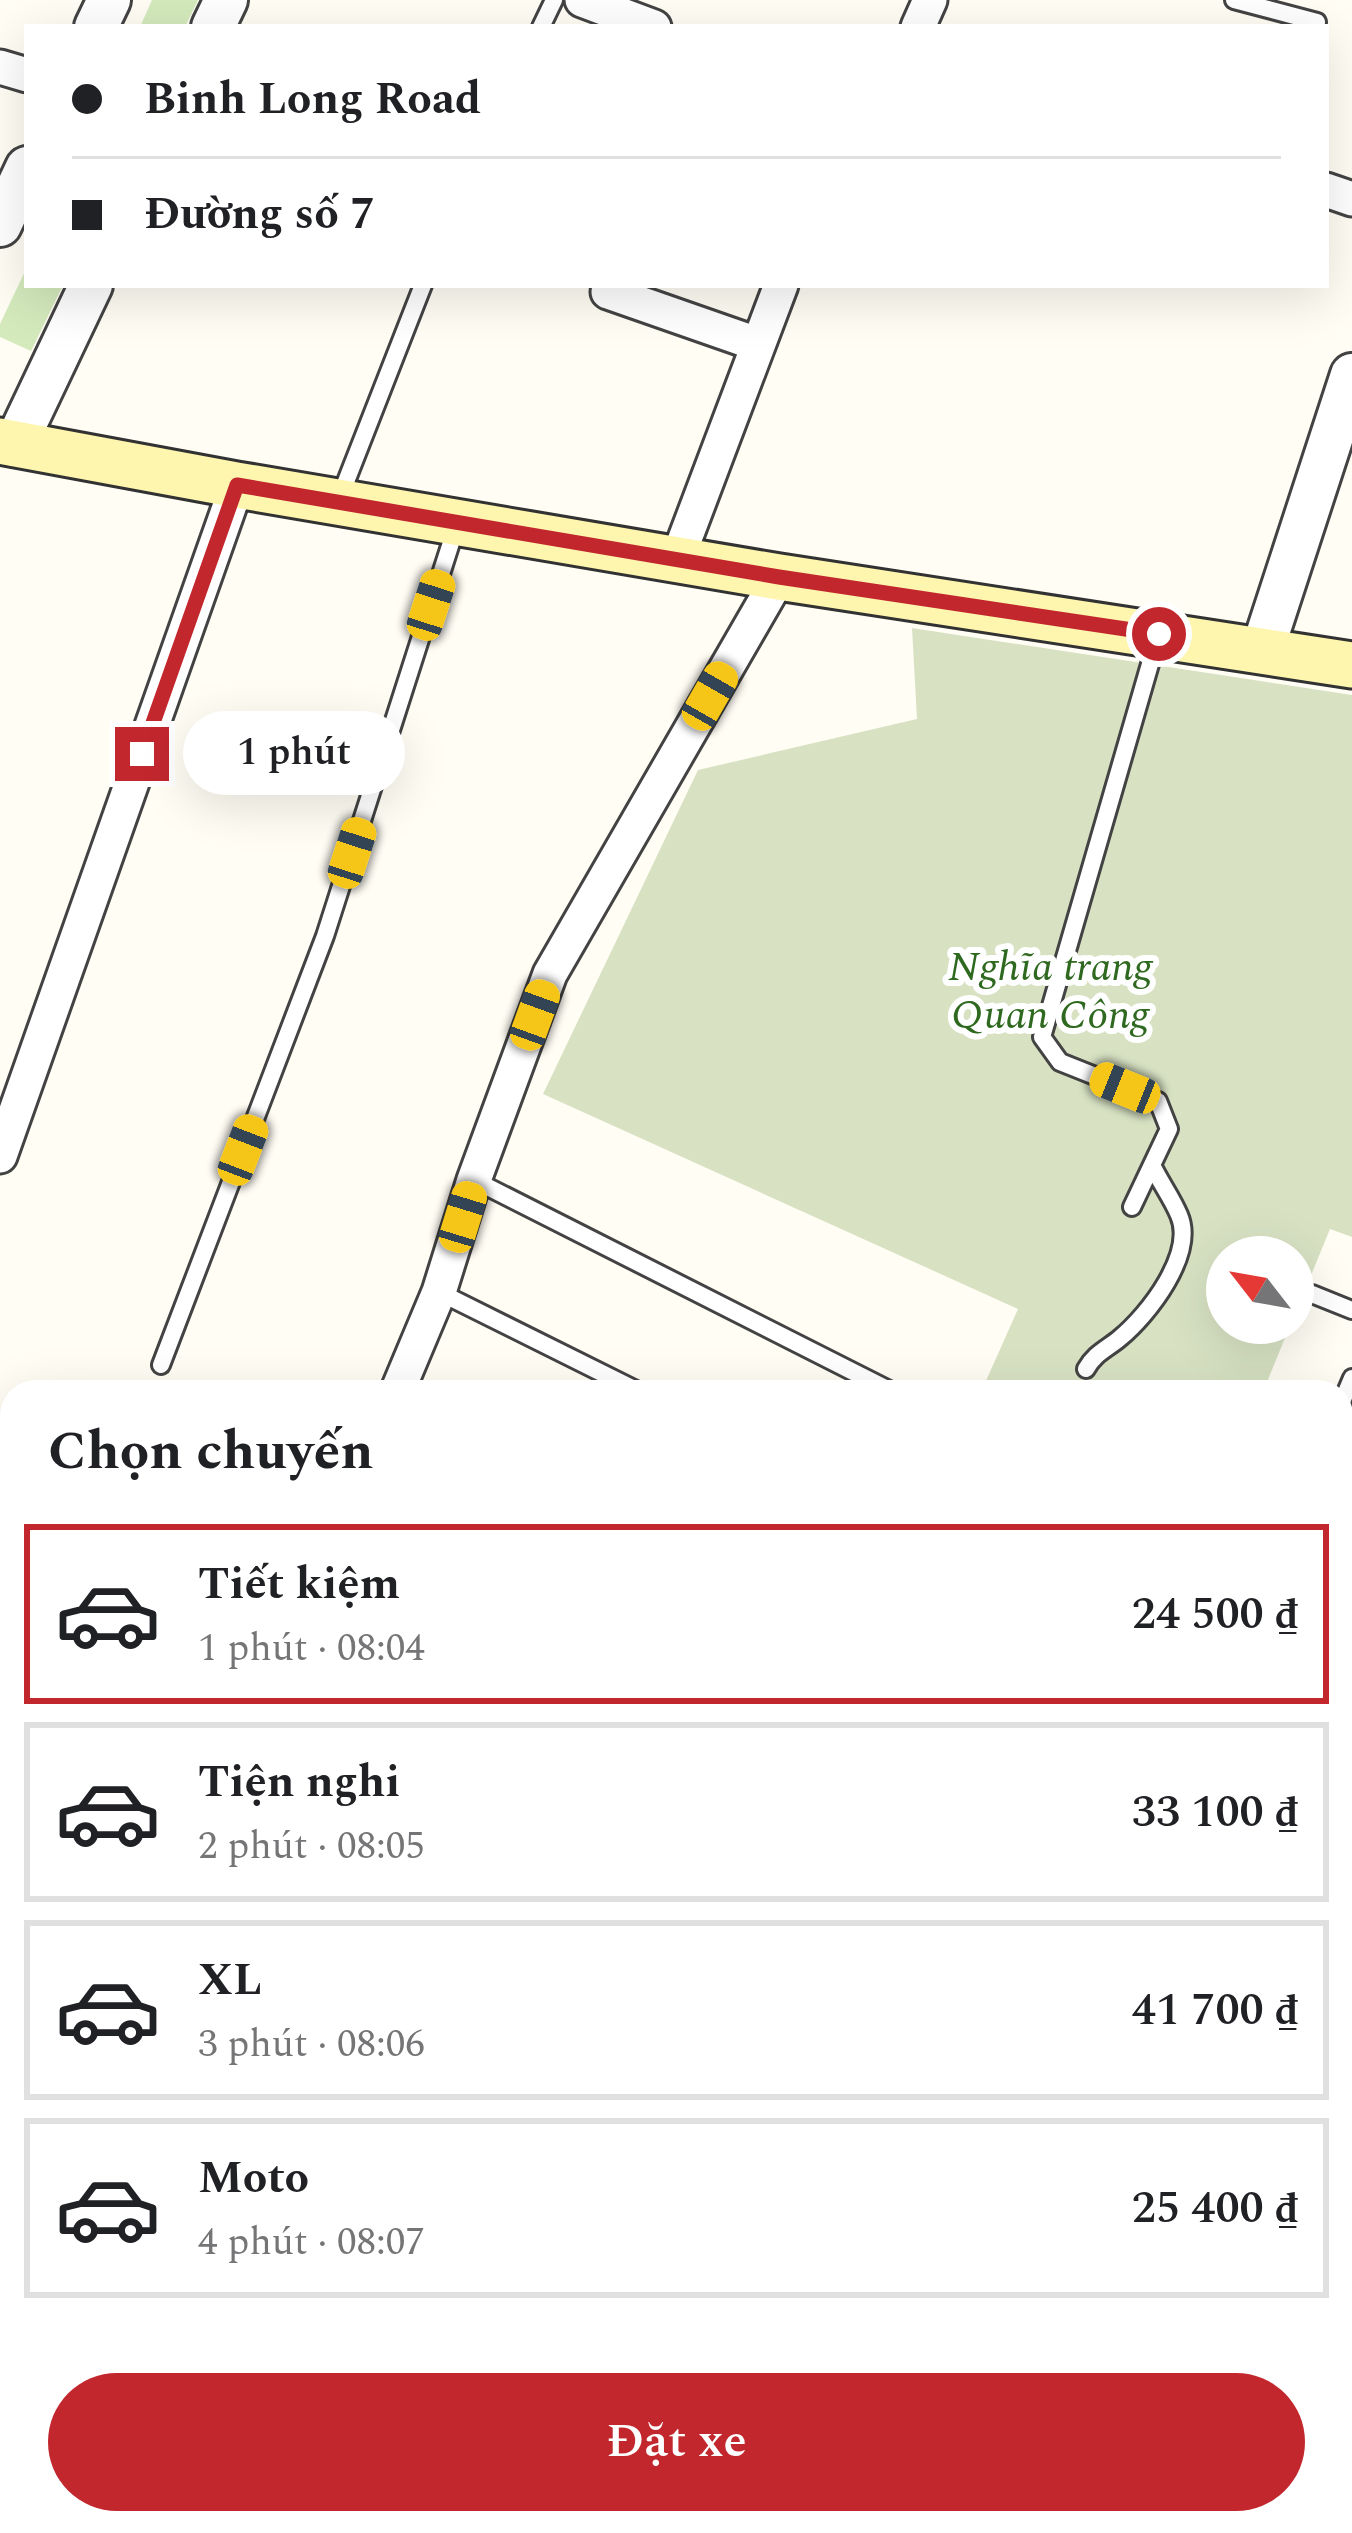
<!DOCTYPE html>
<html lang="vi">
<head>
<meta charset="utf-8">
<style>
	:root { --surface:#fff; --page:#f2f2f2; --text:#202124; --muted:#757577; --line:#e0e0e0; --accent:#c2272e }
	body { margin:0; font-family:Spectral,serif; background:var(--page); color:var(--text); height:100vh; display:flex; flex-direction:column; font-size:45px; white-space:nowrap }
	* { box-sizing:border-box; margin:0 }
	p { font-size:39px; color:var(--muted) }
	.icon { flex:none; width:66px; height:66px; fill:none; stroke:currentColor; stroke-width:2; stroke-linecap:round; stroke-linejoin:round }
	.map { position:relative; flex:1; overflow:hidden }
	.details { position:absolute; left:0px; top:1380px; width:1353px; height:1155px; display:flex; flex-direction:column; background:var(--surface); border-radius:36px 36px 0 0; box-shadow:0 12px 48px #0002 }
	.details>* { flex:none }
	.banner { position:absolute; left:24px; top:24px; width:1305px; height:264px; border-radius:0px; box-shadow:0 12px 48px #0002; display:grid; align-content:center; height:264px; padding:0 48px; background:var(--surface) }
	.needle { width:78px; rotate:301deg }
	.tools { position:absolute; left:1206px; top:1236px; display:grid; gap:24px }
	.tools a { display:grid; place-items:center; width:108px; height:108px; border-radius:50%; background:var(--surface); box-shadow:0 12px 48px #0002; font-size:60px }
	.end { position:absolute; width:54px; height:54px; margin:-27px; border:15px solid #c2272e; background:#fff; box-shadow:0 0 0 6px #fff }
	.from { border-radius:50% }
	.bubble { position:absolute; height:84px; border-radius:42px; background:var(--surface); box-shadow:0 12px 48px #0002; font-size:39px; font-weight:600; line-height:84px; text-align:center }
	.car { position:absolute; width:36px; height:72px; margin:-36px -18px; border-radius:15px; box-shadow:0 0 9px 3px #0007; background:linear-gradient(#f5c518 24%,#345 0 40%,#f5c518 0 76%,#345 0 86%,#f5c518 0) }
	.banner b { display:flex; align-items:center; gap:42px; height:114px; font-size:45px }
	.banner b+b { border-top:3px solid var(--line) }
	.banner i { width:30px; height:30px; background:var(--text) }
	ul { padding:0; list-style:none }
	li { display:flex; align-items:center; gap:36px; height:180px; margin:0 24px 18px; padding:0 24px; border:6px solid var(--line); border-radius:0px }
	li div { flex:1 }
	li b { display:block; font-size:45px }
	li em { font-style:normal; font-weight:600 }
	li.active { border-color:var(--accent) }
	li>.icon { width:108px; height:108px; stroke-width:1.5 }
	h2 { padding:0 48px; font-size:54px; line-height:144px }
	.cta { display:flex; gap:24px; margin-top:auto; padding:24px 48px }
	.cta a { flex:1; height:138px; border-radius:72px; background:var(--accent); color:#fff; font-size:48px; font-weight:600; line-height:138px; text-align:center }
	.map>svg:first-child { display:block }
	.green { fill:#d4eabc }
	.cemetery { fill:#d8e2c3 }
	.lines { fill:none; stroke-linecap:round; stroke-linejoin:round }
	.service-casing { stroke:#434343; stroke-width:22 }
	.minor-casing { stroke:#434343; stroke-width:39 }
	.tertiary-casing { stroke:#434343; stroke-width:48 }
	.secondary-casing { stroke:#323232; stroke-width:51 }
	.service { stroke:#fff; stroke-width:16 }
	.minor { stroke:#fff; stroke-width:33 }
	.tertiary { stroke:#fff; stroke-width:42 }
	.secondary { stroke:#fef6af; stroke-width:45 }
	.route { stroke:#c2272e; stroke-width:15 }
	.labels { text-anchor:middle; stroke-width:12; stroke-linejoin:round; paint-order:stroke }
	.park-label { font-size:42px; font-style:italic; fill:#2e691f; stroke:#fff }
</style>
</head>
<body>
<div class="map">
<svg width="1352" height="2533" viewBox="0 0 1352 2533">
	<rect width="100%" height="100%" fill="#fffdf4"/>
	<path class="green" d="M152,0H198L185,27H140Z
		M27,267V285H63L31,351L0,337V324Z"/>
	<path class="cemetery" d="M912,628L1352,695V1237L1330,1229L1293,1319V1257H1227V1323H1291L1263,1392H981L1018,1309L543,1094L698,770L917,719Z"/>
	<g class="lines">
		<defs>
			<path id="service" d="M1234,0L1317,22L1315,27
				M541,27L554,0
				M338,502L423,285
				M474,1180L893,1392
				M1132,1207L1169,1129L1158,1101L1060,1062L1042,1037L1157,640
				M439,1292L640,1392
				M1312,1294L1352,1310
				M161,1365L325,936L457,524
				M1086,1369C1095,1353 1107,1349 1120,1338C1148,1315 1196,1254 1179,1215C1172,1198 1160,1182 1152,1165
				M1341,1404L1352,1378
				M1341,1602L1352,1607
				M1341,1767L1352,1773
				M1341,1896L1352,1875
				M0,2117L12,2124
				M210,2533L217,2523
				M560,2533L567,2523
				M776,2533L782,2523"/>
			<path id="minor" d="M582,0L654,27
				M918,27L930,0
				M0,67L27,75
				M1326,190L1352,199
				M611,285L608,292L757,344
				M677,560L781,285
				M0,1156L237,485
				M397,1392L439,1292L474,1180L550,974L779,577
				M0,1834L12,1841
				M1341,2187L1352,2193
				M0,2267L12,2275
				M1341,2517L1352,2524
				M423,2523L444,2533"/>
			<path id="tertiary" d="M96,27L109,0
				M213,27L226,0
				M0,225L27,168
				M15,445L91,285
				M1262,651L1352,375"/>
			<path id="secondary" d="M0,441L237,485L779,577L1352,665"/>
		</defs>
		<use href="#service" class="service-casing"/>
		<use href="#minor" class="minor-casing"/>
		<use href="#tertiary" class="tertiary-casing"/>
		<use href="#secondary" class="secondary-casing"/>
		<use href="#service" class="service"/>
		<use href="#minor" class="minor"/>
		<use href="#tertiary" class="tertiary"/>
		<use href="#secondary" class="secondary"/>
	</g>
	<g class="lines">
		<path class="route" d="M142,754L237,485L779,577L1159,634"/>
	</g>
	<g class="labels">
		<g class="park-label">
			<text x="1050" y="980">Nghĩa trang<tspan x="1050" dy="48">Quan Công</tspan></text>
		</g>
	</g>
</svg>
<div class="tools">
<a><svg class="needle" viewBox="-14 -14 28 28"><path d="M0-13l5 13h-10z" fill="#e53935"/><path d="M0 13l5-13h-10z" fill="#757577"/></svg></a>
</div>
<i class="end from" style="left:1159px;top:634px"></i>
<i class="end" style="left:142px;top:754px"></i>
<div class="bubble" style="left:183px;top:711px;width:222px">1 phút</div>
<i class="car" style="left:431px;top:605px;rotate:18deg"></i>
<i class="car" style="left:710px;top:696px;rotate:30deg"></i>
<i class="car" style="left:352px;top:853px;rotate:18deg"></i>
<i class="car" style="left:535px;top:1015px;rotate:20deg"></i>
<i class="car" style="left:1125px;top:1088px;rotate:292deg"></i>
<i class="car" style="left:243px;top:1150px;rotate:21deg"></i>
<i class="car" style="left:463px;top:1217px;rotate:17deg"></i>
<div class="banner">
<b><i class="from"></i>Binh Long Road</b>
<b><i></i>Đường số 7</b>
</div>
<section class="details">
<h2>Chọn chuyến</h2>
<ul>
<li class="active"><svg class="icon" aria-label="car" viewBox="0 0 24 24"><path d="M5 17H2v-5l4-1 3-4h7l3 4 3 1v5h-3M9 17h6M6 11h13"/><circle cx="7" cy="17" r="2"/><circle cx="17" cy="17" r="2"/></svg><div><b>Tiết kiệm</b><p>1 phút · 08:04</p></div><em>24 500 ₫</em></li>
<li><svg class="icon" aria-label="car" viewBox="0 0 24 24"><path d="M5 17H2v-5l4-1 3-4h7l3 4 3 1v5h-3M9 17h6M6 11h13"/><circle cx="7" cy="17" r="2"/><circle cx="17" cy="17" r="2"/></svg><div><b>Tiện nghi</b><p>2 phút · 08:05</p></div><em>33 100 ₫</em></li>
<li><svg class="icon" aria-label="car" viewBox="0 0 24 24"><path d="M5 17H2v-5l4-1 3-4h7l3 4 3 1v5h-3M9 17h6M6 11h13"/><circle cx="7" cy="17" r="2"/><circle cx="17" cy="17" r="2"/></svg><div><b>XL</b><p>3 phút · 08:06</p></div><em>41 700 ₫</em></li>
<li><svg class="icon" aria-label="car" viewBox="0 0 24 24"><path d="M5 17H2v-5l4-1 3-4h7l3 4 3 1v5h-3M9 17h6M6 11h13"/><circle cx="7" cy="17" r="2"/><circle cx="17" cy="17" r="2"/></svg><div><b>Moto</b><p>4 phút · 08:07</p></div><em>25 400 ₫</em></li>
</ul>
<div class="cta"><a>Đặt xe</a></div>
</section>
</div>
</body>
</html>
